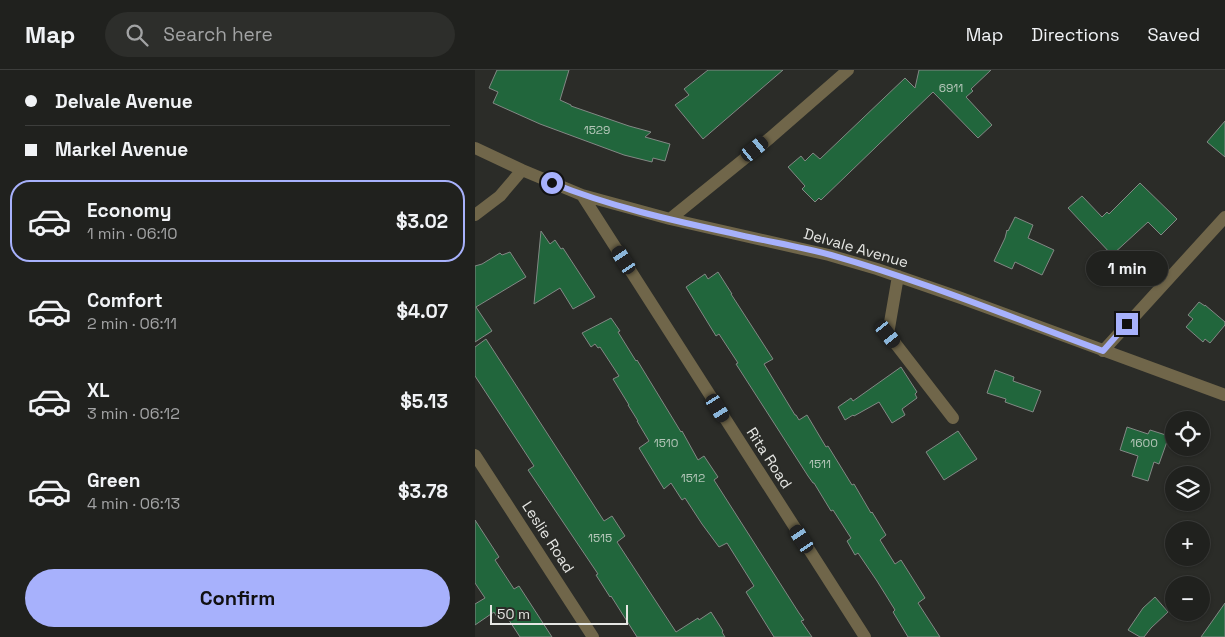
<!DOCTYPE html>
<html lang="en">
<head>
<meta charset="utf-8">
<style>
	:root { --surface:#20211e; --page:#2d2e2b; --text:#f1f3f6; --muted:#a2a3a4; --line:#3d3e3c; --accent:#a7b1fc }
	body { margin:0; font-family:"Space Grotesk",sans-serif; background:var(--page); color:var(--text); height:100vh; display:flex; flex-direction:column; font-size:19px; white-space:nowrap }
	* { box-sizing:border-box; margin:0 }
	p { font-size:16px; color:var(--muted) }
	.icon { flex:none; width:28px; height:28px; fill:none; stroke:currentColor; stroke-width:2; stroke-linecap:round; stroke-linejoin:round }
	.map { position:relative; flex:1; overflow:hidden }
	.side { display:flex; flex-direction:column; background:var(--surface); width:475px }
	.side>* { flex:none }
	.banner { display:grid; align-content:center; height:110px; padding:0 25px; background:var(--surface) }
	.buttons { position:absolute; left:690px; top:341px; display:grid; gap:10px }
	.buttons a { display:grid; place-items:center; width:45px; height:45px; border-radius:50%; background:var(--surface); box-shadow:0 1px 4px #0004,0 0 0 1px var(--line); font-size:25px }
	.scale { position:absolute; left:15px; bottom:12px; width:138px; box-sizing:border-box; padding-left:5px; border:2px solid #e5e6e3; border-top:0; font-size:14px; line-height:18px; white-space:nowrap; color:#e5e6e3; -webkit-text-stroke:4px #2b2c28; paint-order:stroke }
	.end { position:absolute; width:22px; height:22px; margin:-11px; border:6px solid #a7b1fc; background:#111; box-shadow:0 0 0 2px #111 }
	.from { border-radius:50% }
	.bubble { position:absolute; height:35px; border-radius:18px; background:var(--surface); box-shadow:0 1px 4px #0004,0 0 0 1px var(--line); font-size:16px; font-weight:700; line-height:35px; text-align:center }
	.car { position:absolute; width:15px; height:30px; margin:-15px -8px; border-radius:6px; box-shadow:0 0 4px 1px #0007; background:linear-gradient(#222 24%,#8ab4d8 0 40%,#222 0 76%,#8ab4d8 0 86%,#222 0) }
	.banner b { display:flex; align-items:center; gap:18px; height:48px; font-size:19px }
	.banner b+b { border-top:1px solid var(--line) }
	.banner i { width:12px; height:12px; background:var(--text) }
	ul { padding:0; list-style:none }
	li { display:flex; align-items:center; gap:15px; height:82px; margin:0 10px 8px; padding:0 15px; border:2px solid transparent; border-radius:20px }
	li div { flex:1 }
	li b { display:block; font-size:19px }
	li em { font-style:normal; font-weight:700 }
	li.active { border-color:var(--accent) }
	li>.icon { width:45px; height:45px; stroke-width:1.5 }
	.button { display:flex; gap:10px; margin-top:auto; padding:10px 25px }
	.button a { flex:1; height:58px; border-radius:30px; background:var(--accent); color:#111; font-size:20px; font-weight:700; line-height:58px; text-align:center }
	header { display:flex; align-items:center; gap:30px; box-sizing:border-box; height:70px; padding:0 25px; background:var(--surface); border-bottom:1px solid var(--line) }
	header strong { font-size:24px }
	nav { display:flex; gap:28px; margin-inline-start:auto; font-size:18px }
	.search { width:350px; height:45px; background:var(--page); display:flex; align-items:center; gap:12px; box-sizing:border-box; padding:0 18px; border-radius:28px; color:var(--muted); font-size:19px }
	main { display:flex; flex:1; min-height:0 }
	.map>svg:first-child { display:block }
	.building { fill:#21663c; stroke:#838885 }
	.lines { fill:none; stroke-linecap:round; stroke-linejoin:round }
	.minor { stroke:#70664a; stroke-width:12 }
	.route { stroke:#a7b1fc; stroke-width:6 }
	.labels { text-anchor:middle; stroke-width:4; stroke-linejoin:round; paint-order:stroke }
	.number-label { font-size:12px; fill:#b4c6b9 }
	.street-label { font-size:15px; fill:#e5e6e3; stroke:#2b2c28 }
</style>
</head>
<body>
<header>
<strong>Map</strong>
<div class="search"><svg class="icon" aria-label="search" viewBox="0 0 24 24"><circle cx="10" cy="10" r="6"/><path d="M15 15l6 6"/></svg>Search here</div>
<nav><a>Map</a><a>Directions</a><a>Saved</a></nav>
</header>
<main>
<section class="side">
<div class="banner">
<b><i class="from"></i>Delvale Avenue</b>
<b><i></i>Markel Avenue</b>
</div>
<ul>
<li class="active"><svg class="icon" aria-label="car" viewBox="0 0 24 24"><path d="M5 17H2v-5l4-1 3-4h7l3 4 3 1v5h-3M9 17h6M6 11h13"/><circle cx="7" cy="17" r="2"/><circle cx="17" cy="17" r="2"/></svg><div><b>Economy</b><p>1 min · 06:10</p></div><em>$3.02</em></li>
<li><svg class="icon" aria-label="car" viewBox="0 0 24 24"><path d="M5 17H2v-5l4-1 3-4h7l3 4 3 1v5h-3M9 17h6M6 11h13"/><circle cx="7" cy="17" r="2"/><circle cx="17" cy="17" r="2"/></svg><div><b>Comfort</b><p>2 min · 06:11</p></div><em>$4.07</em></li>
<li><svg class="icon" aria-label="car" viewBox="0 0 24 24"><path d="M5 17H2v-5l4-1 3-4h7l3 4 3 1v5h-3M9 17h6M6 11h13"/><circle cx="7" cy="17" r="2"/><circle cx="17" cy="17" r="2"/></svg><div><b>XL</b><p>3 min · 06:12</p></div><em>$5.13</em></li>
<li><svg class="icon" aria-label="car" viewBox="0 0 24 24"><path d="M5 17H2v-5l4-1 3-4h7l3 4 3 1v5h-3M9 17h6M6 11h13"/><circle cx="7" cy="17" r="2"/><circle cx="17" cy="17" r="2"/></svg><div><b>Green</b><p>4 min · 06:13</p></div><em>$3.78</em></li>
</ul>
<div class="button"><a>Confirm</a></div>
</section>
<div class="map">
<svg width="750" height="567" viewBox="0 0 750 567">
	<rect width="100%" height="100%" fill="#2b2c28"/>
	<path class="building" d="M22,0H94L85,30L96,35V36L154,56L176,62L170,67L195,74L190,91L178,88L177,92L149,85L65,54L18,33L23,22L14,18Z
		M233,0H308L228,69L200,35L214,25L209,19Z
		M444,0H516L496,19L498,21L491,27L517,55L503,68L458,22L346,130L344,128L340,132L327,119L330,116L313,97L326,86L330,91L338,83L345,89L430,8L440,18Z
		M750,51V87L732,72Z
		M665,113L702,149L686,165L673,152L637,185L593,138L607,126L627,147L632,142L634,144Z
		M540,147L558,155L553,168L579,180L567,205L540,192L537,199L519,191L530,168L532,160L533,161Z
		M66,161L75,174L80,170L86,179L88,178L120,227L98,239L85,218L59,234Z
		M35,182L51,207L1,237L17,261L0,272V196L7,194L25,183L27,185Z
		M243,202L257,224H256L298,289L289,294L320,345H321L324,350L332,345L351,377L353,376L377,415L379,414L396,443L397,442L411,465L405,470L420,494L426,490L450,528L443,533L465,567H433L418,542L420,540L402,511L383,483L380,485L372,471L376,468L358,440L356,441L339,413H338L333,406L261,294L263,293L244,264L241,266L211,217L230,204L233,209Z
		M724,232L730,236V235L750,252V255L735,273L730,269L728,272L711,257L718,249L713,245Z
		M136,248L145,261L143,262L161,291L162,290L206,362L207,361L223,390L229,386L243,407L239,410L324,543L329,550L326,551L337,567H299L271,522L279,516L252,473L244,477L227,454L210,428L207,430L196,413L189,419L164,378L174,371L162,351H163L153,335H154L138,309L144,306L125,277L123,278L120,274L116,277L107,263Z
		M11,269L129,451L137,446L150,466L142,472L201,562L223,548L224,550L236,542L248,561L247,562L250,567H162L136,526L135,527L121,505L123,504L53,400L59,396L0,306V277Z
		M426,297L442,322L440,324L442,328L427,339L430,345L417,353L404,332L379,346L378,345L370,350L363,337L376,328L378,331Z
		M520,300L539,307L538,311L566,321L558,342L530,332L531,329L512,323Z
		M652,357L673,364L675,360L694,366L684,394L679,392L673,411L657,406L663,386L645,380Z
		M483,361L502,389L469,410L451,382Z
		M0,450L24,487L20,490L39,519L44,516L77,567H45L30,544L23,549L19,542L0,555V534L10,528L0,513Z
		M680,527L693,542L676,558L669,567H665L653,560L668,538Z
		M750,533V567H726Z"/>
	<g class="lines">
		<path class="minor" d="M0,78L47,100L107,125L195,149L354,185L402,199L486,228L750,325
			M107,125L390,567
			M0,145L25,126L47,100
			M195,149L295,68L373,0
			M423,206L413,264L478,348
			M628,281L750,147
			M0,385L118,567"/>
	</g>
	<g class="lines">
		<path class="route" d="M77,113C134,136 195,150 256,163C289,171 323,176 356,185C448,211 538,248 628,281L652,254"/>
	</g>
	<g class="labels">
		<g class="number-label">
			<text x="476" y="22">6911</text>
			<text x="122" y="64">1529</text>
			<text x="191" y="377">1510</text>
			<text x="669" y="377">1600</text>
			<text x="345" y="398">1511</text>
			<text x="218" y="412">1512</text>
			<text x="125" y="472">1515</text>
		</g>
		<g class="street-label">
			<text transform="translate(381 178) rotate(16)" y="5">Delvale Avenue</text>
			<text transform="translate(294 388) rotate(57)" y="5">Rita Road</text>
			<text transform="translate(73 467) rotate(57)" y="5">Leslie Road</text>
		</g>
	</g>
</svg>
<div class="buttons">
<a><svg class="icon" aria-label="locate" viewBox="0 0 24 24"><circle cx="12" cy="12" r="6"/><path d="M12 2v4M12 18v4M2 12h4M18 12h4"/></svg></a>
<a><svg class="icon" aria-label="layers" viewBox="0 0 24 24"><path d="M12 4l9 5-9 5-9-5zM3 14l9 5 9-5"/></svg></a>
<a>+</a>
<a>−</a>
</div>
<div class="scale">50 m</div>
<i class="end from" style="left:77px;top:113px"></i>
<i class="end" style="left:652px;top:254px"></i>
<div class="bubble" style="left:611px;top:181px;width:82px">1 min</div>
<i class="car" style="left:280px;top:79px;rotate:51deg"></i>
<i class="car" style="left:149px;top:190px;rotate:327deg"></i>
<i class="car" style="left:413px;top:264px;rotate:142deg"></i>
<i class="car" style="left:243px;top:338px;rotate:148deg"></i>
<i class="car" style="left:327px;top:469px;rotate:327deg"></i>
</div>
</main>
</body>
</html>
